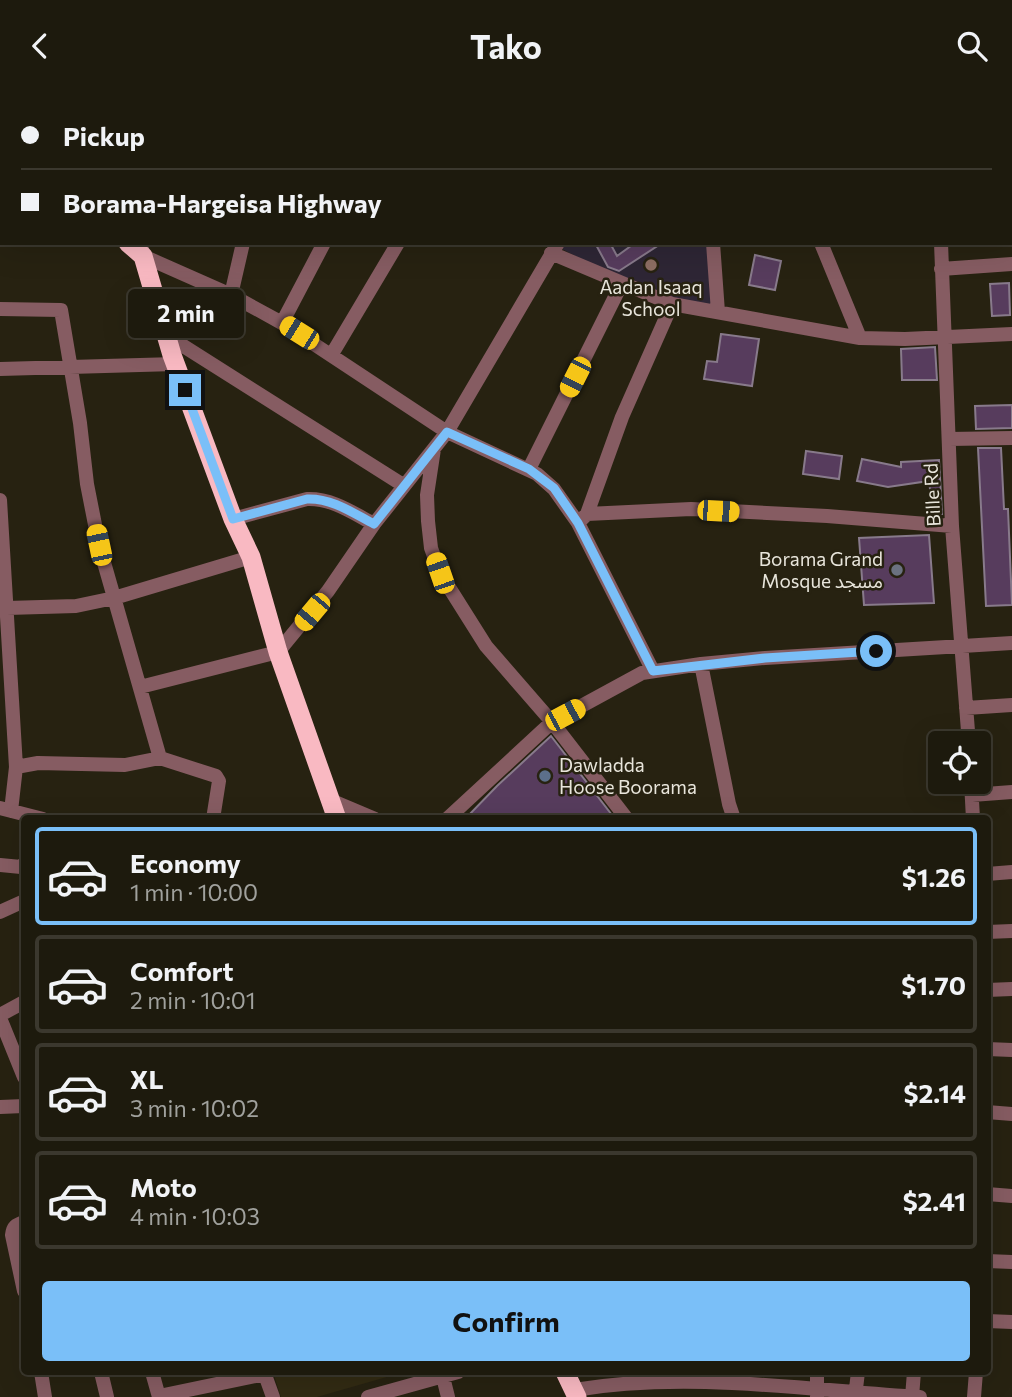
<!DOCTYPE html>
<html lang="en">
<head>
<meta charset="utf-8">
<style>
	:root { --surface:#1d1a0d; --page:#2a271b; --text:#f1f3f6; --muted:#a0a19d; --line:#3b382e; --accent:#7abff8 }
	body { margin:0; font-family:Commissioner,"Noto Sans Arabic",sans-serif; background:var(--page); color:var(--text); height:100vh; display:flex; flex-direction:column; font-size:26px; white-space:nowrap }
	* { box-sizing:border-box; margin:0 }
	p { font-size:23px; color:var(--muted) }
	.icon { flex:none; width:38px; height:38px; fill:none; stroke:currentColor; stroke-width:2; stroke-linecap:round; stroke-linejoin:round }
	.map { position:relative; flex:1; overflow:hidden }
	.sheet { position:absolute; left:21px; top:724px; width:970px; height:560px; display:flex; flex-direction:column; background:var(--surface); border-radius:7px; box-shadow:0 7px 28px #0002,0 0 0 2px var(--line) }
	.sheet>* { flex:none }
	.top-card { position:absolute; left:0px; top:0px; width:1013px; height:154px; box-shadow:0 7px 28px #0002,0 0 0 2px var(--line); display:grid; align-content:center; height:154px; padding:0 21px; background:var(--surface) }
	.tools { position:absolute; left:928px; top:640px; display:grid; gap:14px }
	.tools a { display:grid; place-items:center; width:63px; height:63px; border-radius:7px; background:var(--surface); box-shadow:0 7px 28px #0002,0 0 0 2px var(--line); font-size:35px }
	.end { position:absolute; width:32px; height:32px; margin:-16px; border:9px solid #7abff8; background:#111; box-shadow:0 0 0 4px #111 }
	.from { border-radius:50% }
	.bubble { position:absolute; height:49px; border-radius:7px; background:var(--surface); box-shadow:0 7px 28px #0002,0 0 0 2px var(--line); font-size:23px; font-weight:700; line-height:49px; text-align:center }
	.car { position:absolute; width:21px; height:42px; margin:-21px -10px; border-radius:9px; box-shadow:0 0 5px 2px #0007; background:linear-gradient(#f5c518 24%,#345 0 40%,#f5c518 0 76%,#345 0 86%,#f5c518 0) }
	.top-card b { display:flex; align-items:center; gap:24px; height:66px; font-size:26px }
	.top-card b+b { border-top:2px solid var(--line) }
	.top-card i { width:18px; height:18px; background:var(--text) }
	ul { padding:12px 0 0; list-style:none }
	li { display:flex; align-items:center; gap:21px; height:98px; margin:0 14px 10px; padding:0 7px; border:4px solid var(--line); border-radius:7px }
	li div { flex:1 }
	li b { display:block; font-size:26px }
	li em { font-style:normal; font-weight:700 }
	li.on { border-color:var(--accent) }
	li>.icon { width:63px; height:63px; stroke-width:1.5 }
	.button { display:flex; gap:14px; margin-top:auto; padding:14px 21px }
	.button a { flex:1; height:80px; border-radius:7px; background:var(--accent); color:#111; font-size:28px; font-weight:700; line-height:80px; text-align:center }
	header { display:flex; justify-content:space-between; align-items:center; height:91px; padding:0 21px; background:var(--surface); font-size:32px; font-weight:700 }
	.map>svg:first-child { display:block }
	.built { fill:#322b13 }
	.education { fill:#2e2635 }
	.building { fill:#573c5d; stroke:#887a8b; stroke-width:2 }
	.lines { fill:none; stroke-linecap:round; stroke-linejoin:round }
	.minor { stroke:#865c62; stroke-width:14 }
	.highway { stroke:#f9b9c2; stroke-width:19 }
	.route { stroke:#7abff8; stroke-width:9 }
	.education-dot { fill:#8d6e63; stroke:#272211; stroke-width:2.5 }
	.worship-dot { fill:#6b7280; stroke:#272211; stroke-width:2.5 }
	.service-dot { fill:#5c6f8a; stroke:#272211; stroke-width:2.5 }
	.labels { text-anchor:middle; stroke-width:5; stroke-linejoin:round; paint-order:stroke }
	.poi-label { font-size:19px; fill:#e8e5db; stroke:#272211 }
	.street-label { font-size:19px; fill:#e8e5db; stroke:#272211 }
</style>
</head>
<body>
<header><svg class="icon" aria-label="back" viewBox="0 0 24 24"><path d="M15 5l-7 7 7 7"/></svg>Tako<svg class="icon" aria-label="search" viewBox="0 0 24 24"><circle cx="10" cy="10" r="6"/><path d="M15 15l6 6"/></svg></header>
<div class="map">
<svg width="1012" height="1306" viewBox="0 0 1012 1306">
	<rect width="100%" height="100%" fill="#272211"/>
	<path class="built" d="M273,1281H404L317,1306H281Z"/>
	<path class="education" d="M566,152H708L714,215L672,208L621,189L562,158Z"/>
	<path class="building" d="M595,152H610L617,165L635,152H662L619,180L608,176Z
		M755,164L781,170L775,199L749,194Z
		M1009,192L1010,224L992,225L990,193Z
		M721,243L759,248L752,295L704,288L707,270L717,271Z
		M935,256L937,289H902L901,258Z
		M1012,314V337L976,338L975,315Z
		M978,357H1001L1004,418H1008L1012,514L986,515Z
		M806,360L842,365L839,388L803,383Z
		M862,368L901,376V371L939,369L942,423L933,422L929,390L888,396L857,390Z
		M929,444L934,512L864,514L859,447Z
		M551,645L615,728H465L497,695Z"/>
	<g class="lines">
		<path class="minor" d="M87,0V2
			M442,0V2
			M523,0V2
			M606,0L607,2
			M725,0L726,2
			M932,0V2
			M1010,0V2
			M160,2L161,0
			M270,2V0
			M350,2V0
			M853,2L857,0
			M1012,18V25
			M713,152L718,221
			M821,152L860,247
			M941,152L952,435L969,653
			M142,158L143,165L231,204L282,232L447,341L537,383L554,398L578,432L653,580
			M551,162L672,213L860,247L905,248L1012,243
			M941,178L1012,173
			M231,204L243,152
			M0,218L61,219L80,332L87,393L99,454L160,667L216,685L219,690L213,728
			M282,232L324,152
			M166,244L403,394
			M332,263L398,152
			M0,278L175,273
			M949,348L1012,347
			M434,358L427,404L428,430L431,457L440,482L486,555L552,631L627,728
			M529,378L621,194
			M0,409L16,676L11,720
			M587,423L691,418L827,425L952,435
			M233,428L307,408C332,407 353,422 374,433
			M582,428L587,423L622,326L672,213
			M7,517L76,515L114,507L251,466
			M701,573L729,713L734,728
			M140,596L278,561L328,500L374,433L447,341L558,152
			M966,617L1012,614
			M16,676L38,672L125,674L160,667
			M971,691L973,728
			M972,704L1012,701
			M330,709L375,728
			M0,717L43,728
			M447,728L552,631L642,582L701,573L765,567L1012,552
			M0,774L21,776L24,773
			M987,783L1012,781
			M0,821L24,810
			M987,841L1012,840
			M987,899L1012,898
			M0,924L24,911
			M0,927L24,986
			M987,958L1012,959
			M0,1016L24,1015
			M987,1021L1012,1023
			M987,1103L1012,1105
			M24,1131C16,1134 13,1135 12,1144L24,1200
			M987,1170L1012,1171
			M987,1230L1012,1231
			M41,1281L45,1306
			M101,1281L107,1306
			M152,1281L159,1306
			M264,1281L273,1306
			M443,1286L448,1306
			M574,1299C688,1280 806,1299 920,1306
			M159,1305L265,1283
			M368,1306L458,1281
			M817,1306V1281
			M855,1306L858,1281
			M912,1306L914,1281
			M974,1306L976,1281"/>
		<path class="highway" d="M0,51L2,52
			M128,152L143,165L172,264L233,428L251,466L278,561L337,728
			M565,1281L577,1306"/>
	</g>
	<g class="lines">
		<path class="route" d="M185,299L233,428L307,408C332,407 353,422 374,433L447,341L529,378L554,397L578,432L653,580L765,567L876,560"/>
	</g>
	<circle class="education-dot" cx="651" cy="174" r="7"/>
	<circle class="worship-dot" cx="897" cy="479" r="7"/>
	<circle class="service-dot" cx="545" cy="685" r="7"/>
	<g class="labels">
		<g class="poi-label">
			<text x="651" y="203">Aadan Isaaq<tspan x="651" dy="22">School</tspan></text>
			<text x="883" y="475" text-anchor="end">Borama Grand<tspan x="883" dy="22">Mosque مسجد</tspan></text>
			<text x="559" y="681" text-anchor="start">Dawladda<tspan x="559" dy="22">Hoose Boorama</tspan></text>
		</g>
		<g class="street-label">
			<text transform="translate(932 404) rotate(-93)" y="7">Bille Rd</text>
		</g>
	</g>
</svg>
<div class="tools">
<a><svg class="icon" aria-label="locate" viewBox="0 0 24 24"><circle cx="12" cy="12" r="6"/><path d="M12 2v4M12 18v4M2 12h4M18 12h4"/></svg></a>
</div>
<i class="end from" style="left:876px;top:560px"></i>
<i class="end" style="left:185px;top:299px"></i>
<div class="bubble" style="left:128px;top:198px;width:116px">2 min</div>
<i class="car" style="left:299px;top:242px;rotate:302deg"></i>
<i class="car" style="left:575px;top:286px;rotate:207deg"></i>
<i class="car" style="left:718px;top:420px;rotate:93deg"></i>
<i class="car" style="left:99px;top:454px;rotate:348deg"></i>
<i class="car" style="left:440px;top:482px;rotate:341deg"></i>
<i class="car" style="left:312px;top:521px;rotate:220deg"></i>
<i class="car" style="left:565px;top:624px;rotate:62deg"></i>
<div class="top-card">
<b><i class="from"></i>Pickup</b>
<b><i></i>Borama-Hargeisa Highway</b>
</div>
<section class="sheet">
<ul>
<li class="on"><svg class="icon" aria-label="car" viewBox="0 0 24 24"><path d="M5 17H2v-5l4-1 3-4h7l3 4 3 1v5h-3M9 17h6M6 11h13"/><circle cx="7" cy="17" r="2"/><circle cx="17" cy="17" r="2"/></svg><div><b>Economy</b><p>1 min · 10:00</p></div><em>$1.26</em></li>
<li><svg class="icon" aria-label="car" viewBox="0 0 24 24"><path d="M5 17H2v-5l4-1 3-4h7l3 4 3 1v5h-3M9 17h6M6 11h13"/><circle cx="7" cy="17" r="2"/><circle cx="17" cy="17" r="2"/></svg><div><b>Comfort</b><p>2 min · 10:01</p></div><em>$1.70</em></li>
<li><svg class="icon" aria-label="car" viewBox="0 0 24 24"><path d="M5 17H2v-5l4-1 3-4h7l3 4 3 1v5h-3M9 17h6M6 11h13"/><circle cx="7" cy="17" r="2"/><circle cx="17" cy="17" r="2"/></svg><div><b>XL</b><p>3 min · 10:02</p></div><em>$2.14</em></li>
<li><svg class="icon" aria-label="car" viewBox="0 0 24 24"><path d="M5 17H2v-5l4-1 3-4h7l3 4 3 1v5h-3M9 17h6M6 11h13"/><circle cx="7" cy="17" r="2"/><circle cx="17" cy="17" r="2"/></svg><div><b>Moto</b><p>4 min · 10:03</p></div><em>$2.41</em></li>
</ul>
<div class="button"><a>Confirm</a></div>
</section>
</div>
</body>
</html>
